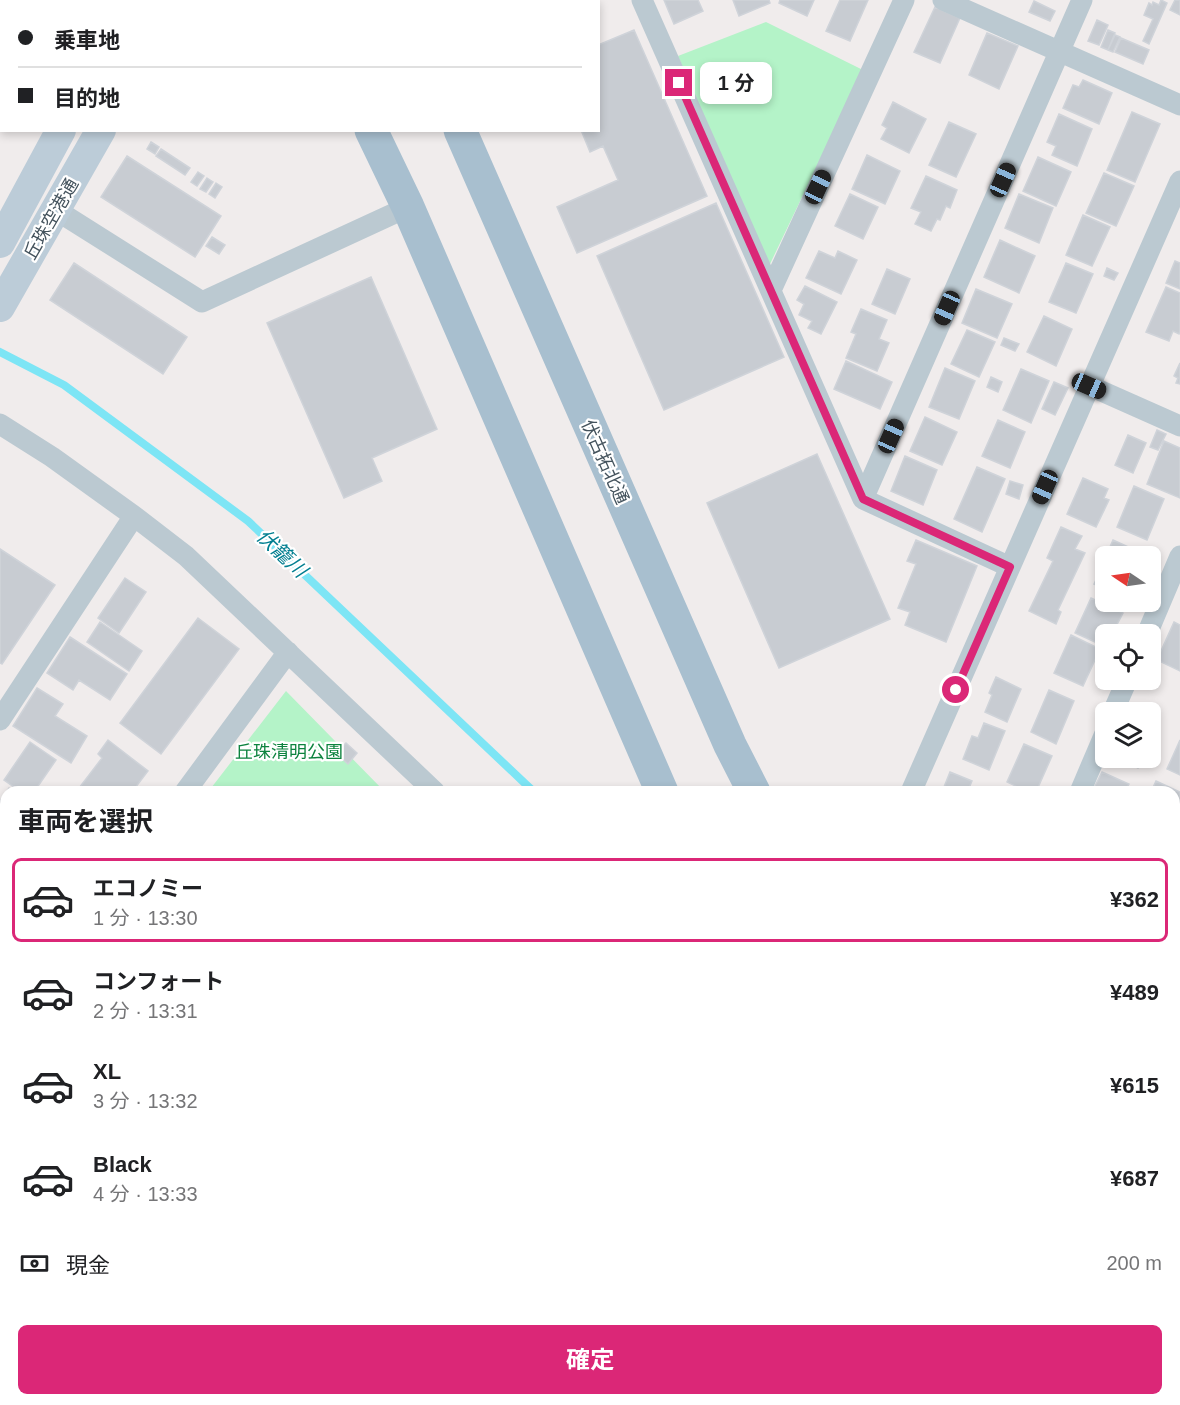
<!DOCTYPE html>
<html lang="ja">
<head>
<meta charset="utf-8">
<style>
	:root { --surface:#fff; --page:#f2f2f2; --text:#202124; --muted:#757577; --line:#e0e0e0; --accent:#db2777 }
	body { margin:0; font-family:Helvetica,"Noto Sans JP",sans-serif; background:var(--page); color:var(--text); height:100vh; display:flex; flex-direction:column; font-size:22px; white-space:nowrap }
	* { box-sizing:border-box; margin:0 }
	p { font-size:20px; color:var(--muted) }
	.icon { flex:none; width:33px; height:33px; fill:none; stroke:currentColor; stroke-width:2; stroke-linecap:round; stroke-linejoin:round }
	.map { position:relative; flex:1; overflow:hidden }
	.panel { position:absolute; left:0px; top:786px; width:1180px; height:620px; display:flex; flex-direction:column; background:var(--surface); border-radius:18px 18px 0 0; box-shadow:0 3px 9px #0003 }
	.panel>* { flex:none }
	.hud { position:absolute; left:0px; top:0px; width:600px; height:132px; box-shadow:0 3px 9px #0003; display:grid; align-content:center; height:132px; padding:0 18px; background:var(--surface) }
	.needle { width:39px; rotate:283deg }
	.buttons { position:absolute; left:1095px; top:546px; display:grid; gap:12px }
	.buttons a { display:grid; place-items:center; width:66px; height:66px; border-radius:9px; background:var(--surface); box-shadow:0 3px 9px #0003; font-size:30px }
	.end { position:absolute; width:27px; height:27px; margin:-14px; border:8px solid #db2777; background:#fff; box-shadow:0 0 0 3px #fff }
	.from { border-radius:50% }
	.bubble { position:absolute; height:42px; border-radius:9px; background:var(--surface); box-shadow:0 3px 9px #0003; font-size:20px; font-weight:700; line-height:42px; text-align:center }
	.car { position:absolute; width:18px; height:36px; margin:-18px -9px; border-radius:8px; box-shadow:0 0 4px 2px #0007; background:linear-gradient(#222 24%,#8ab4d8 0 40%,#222 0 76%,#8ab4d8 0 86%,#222 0) }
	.hud b { display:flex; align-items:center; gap:21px; height:57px; font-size:22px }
	.hud b+b { border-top:2px solid var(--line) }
	.hud i { width:15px; height:15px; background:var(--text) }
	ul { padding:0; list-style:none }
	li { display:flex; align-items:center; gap:18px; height:84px; margin:0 12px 9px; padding:0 6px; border:3px solid transparent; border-radius:9px }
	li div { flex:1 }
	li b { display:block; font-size:22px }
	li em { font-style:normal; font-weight:700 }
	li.current { border-color:var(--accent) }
	li>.icon { width:54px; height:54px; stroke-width:1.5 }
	h2 { padding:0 18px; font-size:27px; line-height:72px }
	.pay { display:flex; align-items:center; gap:15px; height:66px; padding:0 18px; font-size:22px }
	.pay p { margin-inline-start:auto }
	.primary-button { display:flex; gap:12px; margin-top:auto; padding:12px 18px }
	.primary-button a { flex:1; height:69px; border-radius:9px; background:var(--accent); color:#fff; font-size:24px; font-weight:700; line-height:69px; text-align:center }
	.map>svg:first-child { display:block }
	.education { fill:#e1ddde }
	.green { fill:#b4f3c8 }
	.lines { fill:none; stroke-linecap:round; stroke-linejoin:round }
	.stream { stroke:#7de5f5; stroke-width:8 }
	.building { fill:#c8ccd2; stroke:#cfd3d9; stroke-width:1.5 }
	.street { stroke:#bbc9d1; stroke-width:21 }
	.secondary { stroke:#bcccd8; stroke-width:30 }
	.primary { stroke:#a8bfcf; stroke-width:33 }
	.route { stroke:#db2777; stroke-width:8 }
	.labels { text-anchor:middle; stroke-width:4.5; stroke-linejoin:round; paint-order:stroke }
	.street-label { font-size:18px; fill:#43525c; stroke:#fff }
	.park-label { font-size:18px; fill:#0d833f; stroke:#fff }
	.water-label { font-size:20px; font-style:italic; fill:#037f91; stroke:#fff }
</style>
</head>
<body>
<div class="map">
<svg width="1180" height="1405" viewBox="0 0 1180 1405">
	<rect width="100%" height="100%" fill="#f0ecec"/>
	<path class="education" d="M198,1400H267L259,1405H204Z"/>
	<path class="green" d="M766,22L863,70L769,266L678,56Z
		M286,691L385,792H208Z
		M1180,935V974L1175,969V947Z"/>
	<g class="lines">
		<path class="stream" d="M0,352L64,385L248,521L534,792
			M1174,1385L1180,1390"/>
	</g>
	<path class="building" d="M664,0H698L703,11L674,24Z
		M733,0H769L770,3L739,16Z
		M780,0H814L807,16L779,3Z
		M840,0H868L850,41L826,31Z
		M1161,0L1167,3L1149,44L1143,41L1153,19L1144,15L1149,3L1152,5L1153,2L1159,5Z
		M1175,0H1180V15L1170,10Z
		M1034,1L1055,11L1050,21L1029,12Z
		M935,7L960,18L940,63L914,52Z
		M1097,20L1108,25L1099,45L1088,41Z
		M634,30L707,196L577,253L557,207L618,180L603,146L590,152L581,130H598V45Z
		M1108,30L1115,33L1108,50L1101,47Z
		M987,33L1018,46L999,89L969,75Z
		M1115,35L1120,37L1113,52L1108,50Z
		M1121,38L1149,50L1143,64L1115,52Z
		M1083,80L1112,93L1099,124L1063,108L1073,85L1079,87Z
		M893,102L926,119L909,153L881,139L887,128L882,125Z
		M1132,112L1160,124L1135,182L1107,170Z
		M1059,114L1092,129L1077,166L1052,155L1056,146L1047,142Z
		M949,122L976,134L956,177L929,165Z
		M151,142L159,147L155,154L147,149Z
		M161,149L190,168L185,175L156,156Z
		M867,155L900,171L885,204L852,189Z
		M127,156L221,216L195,257L101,197Z
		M1038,157L1071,172L1056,206L1023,191Z
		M198,172L204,176L197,186L191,182Z
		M1104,173L1134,186L1116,226L1086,213Z
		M926,176L957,190L950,208L946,206L940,220L937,219L931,231L915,224L921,212L911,208Z
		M207,178L213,182L206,192L200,189Z
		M216,183L222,187L215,198L209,194Z
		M850,194L878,207L863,239L835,226Z
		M1019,194L1053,208L1039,243L1005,228Z
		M716,203L784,357L664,410L597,256Z
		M1083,215L1110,227L1092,266L1066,255Z
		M212,237L225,245L219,254L206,246Z
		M1000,240L1035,256L1019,293L984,277Z
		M819,251L835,258L838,251L857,260L841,294L806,278Z
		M1175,261L1180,263V289L1166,283Z
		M74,263L187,337L163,374L50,300Z
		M1066,263L1093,274L1076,313L1049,302Z
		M1107,268L1118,273L1114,280L1104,276Z
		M887,269L910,279L895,314L872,304Z
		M371,277L437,429L372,458L382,481L344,498L267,323Z
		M805,286L837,302L821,334L808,328L812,321L799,315L804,304L797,300Z
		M1166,287L1180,293V331L1179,334L1173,331L1169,341L1146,332Z
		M976,289L1012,304L997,338L962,323Z
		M861,309L887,320L879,339L889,343L877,371L846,358L856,334L851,332Z
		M1044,316L1072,329L1056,366L1027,352Z
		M967,330L995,342L979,377L951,364Z
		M1004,338L1019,344L1015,351L1001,345Z
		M846,361L892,382L880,409L834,389Z
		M1180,363V384L1176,383L1178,378L1174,376Z
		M945,368L975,381L959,419L929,407Z
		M1021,369L1049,381L1031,423L1003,410Z
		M991,377L1002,382L998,392L987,387Z
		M1054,382L1068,388L1055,415L1042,409Z
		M925,417L957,432L942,465L910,451Z
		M998,420L1025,432L1010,468L982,456Z
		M1157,430L1166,434L1158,450L1150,447Z
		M1128,435L1146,443L1133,473L1115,465Z
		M1164,441L1180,448V498L1147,484Z
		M817,454L890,619L779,668L707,503Z
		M905,456L937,470L923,505L891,491Z
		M977,467L1005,479L982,532L954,519Z
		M1083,478L1108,489L1104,498L1109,500L1096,527L1067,514Z
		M1010,481L1023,485L1019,499L1006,494Z
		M1134,486L1164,499L1147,540L1117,527Z
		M1061,527L1082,536L1075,549L1085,553L1058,610L1061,612L1056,624L1029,611L1053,561L1047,558Z
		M916,540L977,566L946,642L905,625L910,612L898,608L916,564L907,561Z
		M1113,540L1144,554L1143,556H1106Z
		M0,549L55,585L2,664L0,663Z
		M1106,558V589L1094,584Z
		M125,578L146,592L119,633L98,618Z
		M1091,598L1123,613L1112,634H1106V647L1075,633Z
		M198,618L239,649L161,754L120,723Z
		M100,622L142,651L129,671L87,642Z
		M1174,622L1180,625V671L1157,660Z
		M1071,635L1100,649L1083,686L1054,673Z
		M70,637L127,674L110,700L79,680L73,690L47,673Z
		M996,677L1021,689L1007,722L985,712L992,695L989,693Z
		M37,688L63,704L55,716L87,736L71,763L13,726Z
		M1049,690L1074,701L1056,744L1031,732Z
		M984,723L1005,731L989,770L963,759L972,736L978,738Z
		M108,740L148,771L132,792H76L102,758L98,754Z
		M1180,740V775L1167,769Z
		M30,742L56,760L34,792H21L4,780Z
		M346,743L357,753L348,764L336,753Z
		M1024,744L1052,756L1036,792H1028L1007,782Z
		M1116,758H1143L1138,768Z
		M950,772L972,781L969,788L977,791L976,792H942Z
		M1102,772L1129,784L1125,792H1092Z
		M1156,781L1180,792V809L1174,822V792H1151Z
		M9,788L15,792H6V814L0,810V801Z
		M0,817L6,821V848L0,844Z
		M0,903L6,906V947L4,951L0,948Z
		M1180,1074V1143L1174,1150V1080Z
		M0,1311L6,1317V1337L0,1343Z
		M6,1343V1364L0,1356V1350Z
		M32,1400H96L91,1405H36Z
		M363,1400H372L377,1405H356Z
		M387,1400H453L457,1405H381Z
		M566,1400H620L614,1405H571Z
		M724,1400H745L749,1405H717Z
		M839,1400H889L884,1405H839L837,1403Z
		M928,1400H984L979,1405H934Z"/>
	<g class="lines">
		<path class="street" d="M642,0L863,499L1010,567
			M943,0L1180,105
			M574,2L577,0
			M56,210L202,302L408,207
			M771,290L904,0
			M1090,386L1180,426
			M0,424L52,457L134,516L186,556L435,792
			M863,499L1082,0
			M1147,634L1180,556
			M1113,712L1127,680
			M0,720L134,516
			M185,792L288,652
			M911,792L1180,181
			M1080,792L1106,731
			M1174,901L1180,888
			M0,981L6,987
			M1174,1001L1180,1006
			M0,1043L6,1035
			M793,1400L799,1405
			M301,1405L309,1400
			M678,1405L684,1400"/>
		<path class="secondary" d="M131,2L132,0
			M175,2L176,0
			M0,243L61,130
			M0,307L101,130
			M0,1262L6,1268
			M145,1400L151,1405"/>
		<path class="primary" d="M308,0L309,2
			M398,0L399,2
			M371,130L408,207L662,792
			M460,130L730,745L754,792
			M1174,1286L1180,1291
			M1070,1400L1076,1405"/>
	</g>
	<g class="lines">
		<path class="route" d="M679,83L863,499L1010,567L956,690"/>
	</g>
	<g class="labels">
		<g class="street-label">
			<text transform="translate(51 219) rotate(-60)" y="6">丘珠空港通</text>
			<text transform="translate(605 462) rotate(66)" y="6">伏古拓北通</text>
		</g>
		<g class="park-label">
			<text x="289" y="758">丘珠清明公園</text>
		</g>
		<g class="water-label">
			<text transform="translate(282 553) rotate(43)" y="7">伏籠川</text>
		</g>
	</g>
</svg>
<div class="buttons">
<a><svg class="needle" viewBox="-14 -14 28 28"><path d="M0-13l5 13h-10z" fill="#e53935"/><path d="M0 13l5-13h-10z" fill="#757577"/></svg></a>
<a><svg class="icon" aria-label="locate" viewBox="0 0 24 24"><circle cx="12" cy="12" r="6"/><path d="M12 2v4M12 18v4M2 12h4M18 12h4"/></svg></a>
<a><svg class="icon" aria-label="layers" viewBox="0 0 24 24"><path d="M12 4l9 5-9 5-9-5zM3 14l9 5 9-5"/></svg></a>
</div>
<i class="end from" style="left:956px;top:690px"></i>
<i class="end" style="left:679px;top:83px"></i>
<div class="bubble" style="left:700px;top:62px;width:72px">1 分</div>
<i class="car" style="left:1003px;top:180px;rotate:24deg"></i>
<i class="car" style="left:818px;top:187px;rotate:25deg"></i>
<i class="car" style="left:947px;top:308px;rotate:204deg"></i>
<i class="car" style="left:1089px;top:386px;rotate:114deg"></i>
<i class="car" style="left:891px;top:436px;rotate:24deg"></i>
<i class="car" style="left:1045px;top:487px;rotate:204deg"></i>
<div class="hud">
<b><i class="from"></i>乗車地</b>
<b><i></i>目的地</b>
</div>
<section class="panel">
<h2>車両を選択</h2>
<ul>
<li class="current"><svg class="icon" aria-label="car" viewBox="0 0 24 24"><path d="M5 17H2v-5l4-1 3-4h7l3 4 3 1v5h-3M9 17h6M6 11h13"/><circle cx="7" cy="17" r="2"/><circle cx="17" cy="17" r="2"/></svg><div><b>エコノミー</b><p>1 分 · 13:30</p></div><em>¥362</em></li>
<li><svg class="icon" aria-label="car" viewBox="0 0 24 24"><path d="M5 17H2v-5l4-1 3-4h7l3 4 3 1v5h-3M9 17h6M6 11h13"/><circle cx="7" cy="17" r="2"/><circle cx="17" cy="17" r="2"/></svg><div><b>コンフォート</b><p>2 分 · 13:31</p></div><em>¥489</em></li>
<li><svg class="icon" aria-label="car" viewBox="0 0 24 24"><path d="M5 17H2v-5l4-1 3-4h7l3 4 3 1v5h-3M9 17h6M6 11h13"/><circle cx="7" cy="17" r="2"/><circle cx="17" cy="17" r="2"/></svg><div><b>XL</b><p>3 分 · 13:32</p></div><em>¥615</em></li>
<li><svg class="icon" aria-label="car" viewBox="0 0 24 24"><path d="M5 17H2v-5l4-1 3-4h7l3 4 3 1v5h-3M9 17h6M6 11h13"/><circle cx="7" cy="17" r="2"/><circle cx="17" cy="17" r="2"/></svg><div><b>Black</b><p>4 分 · 13:33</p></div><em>¥687</em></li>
</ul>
<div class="pay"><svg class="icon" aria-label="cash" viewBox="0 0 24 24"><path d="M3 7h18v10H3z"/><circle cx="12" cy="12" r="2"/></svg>現金<p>200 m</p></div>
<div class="primary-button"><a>確定</a></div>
</section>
</div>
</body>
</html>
